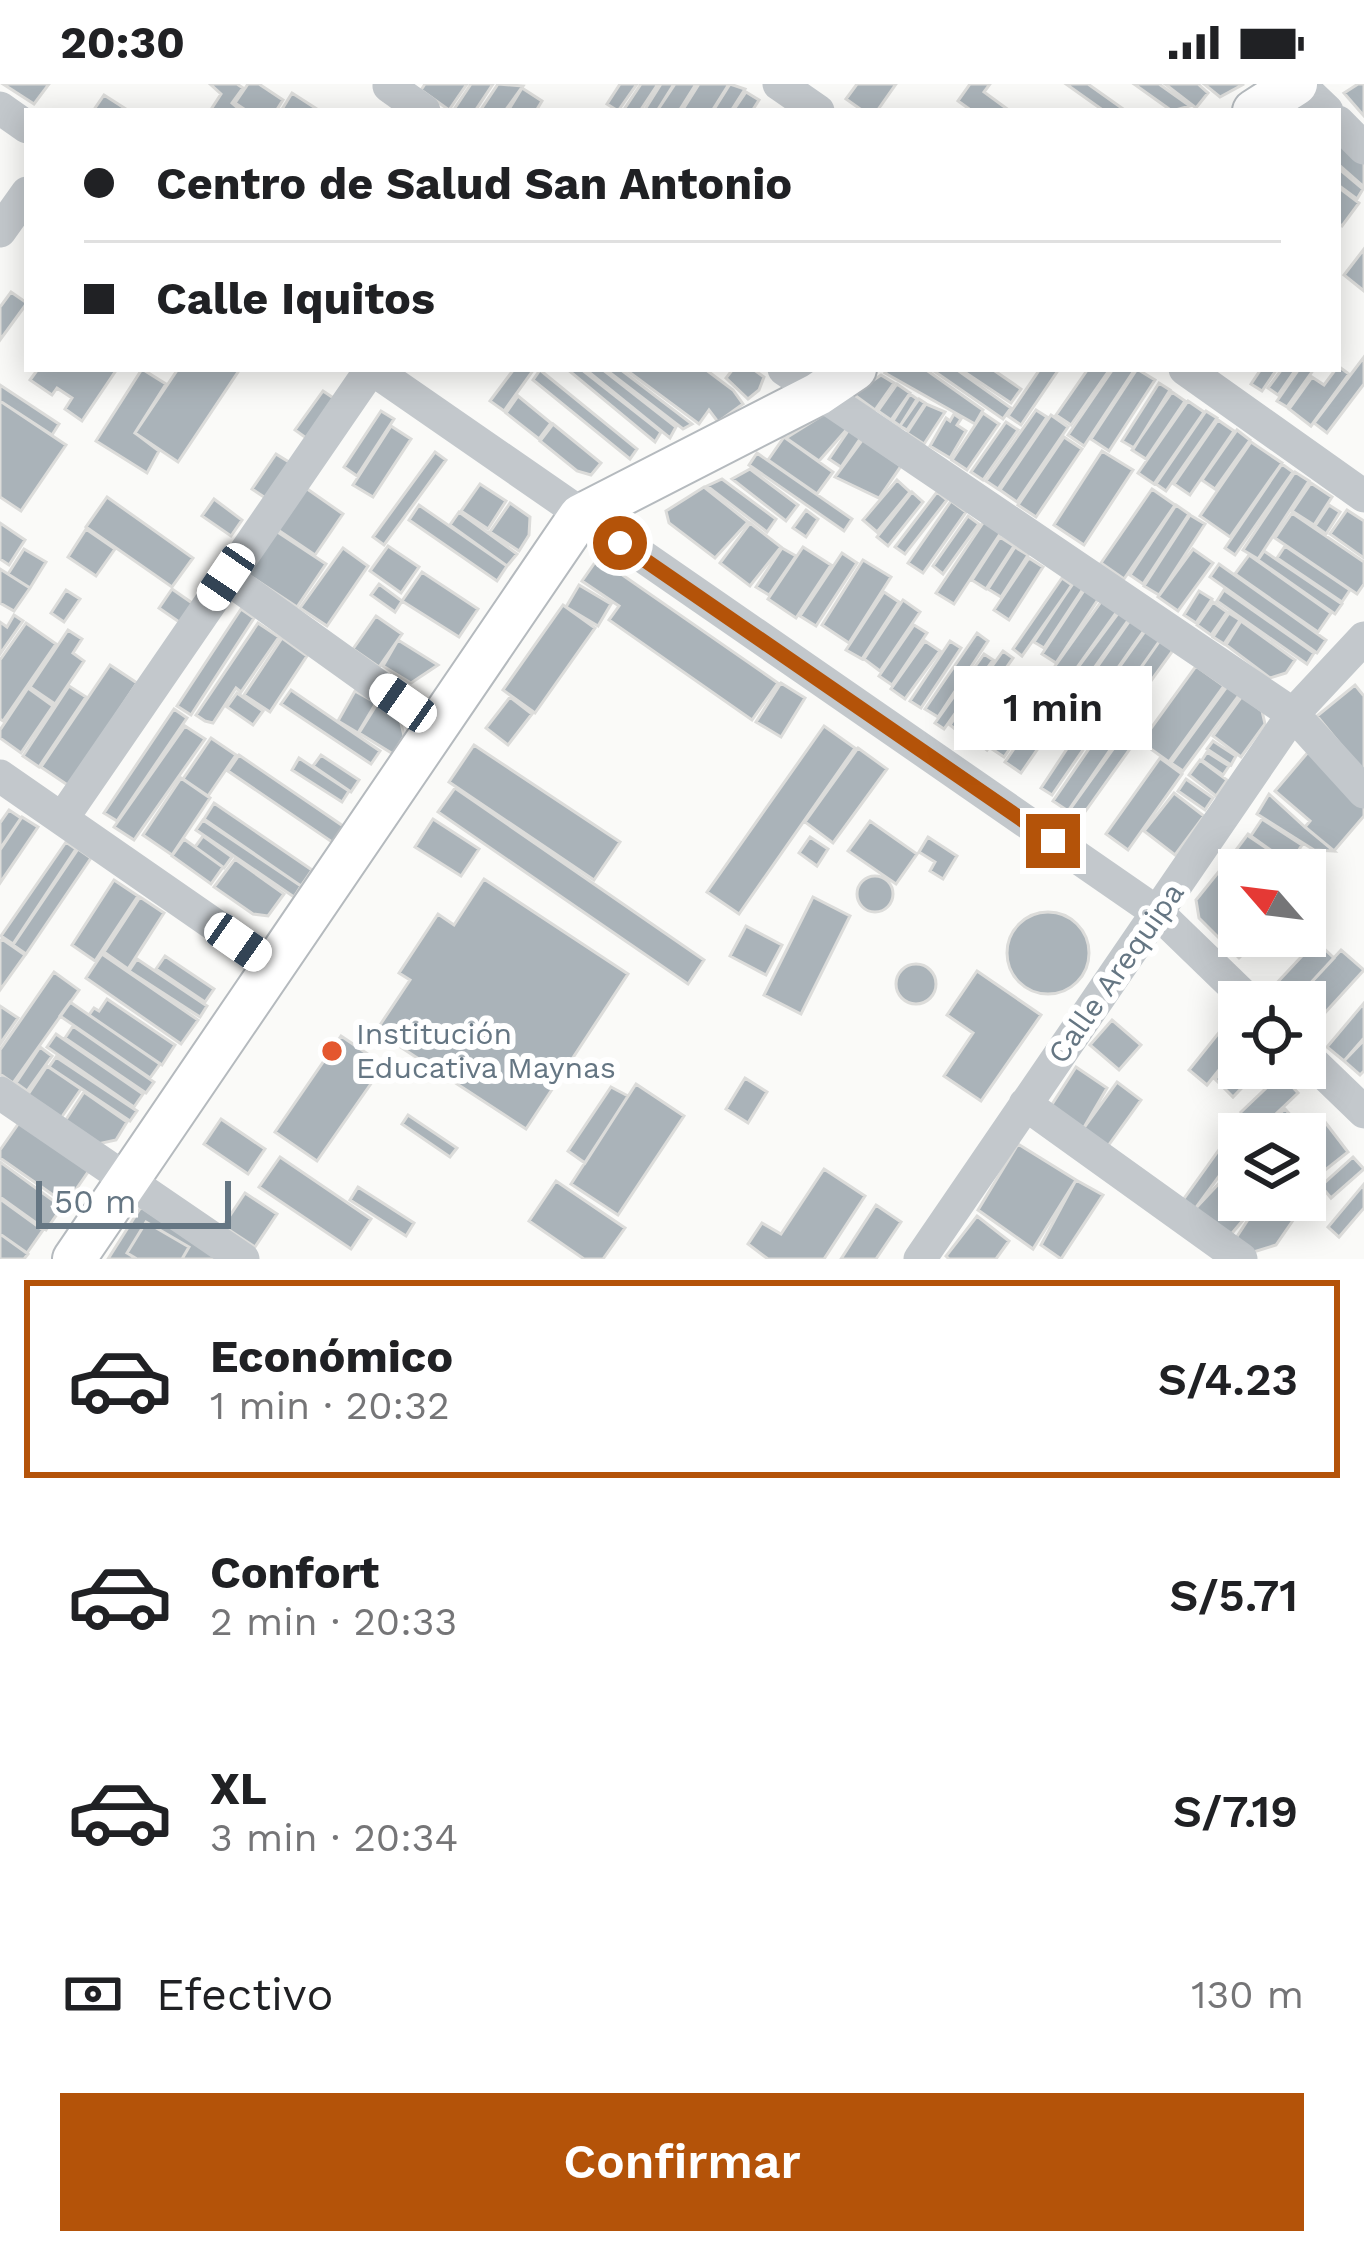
<!DOCTYPE html>
<html lang="es">
<head>
<meta charset="utf-8">
<style>
	:root { --surface:#fff; --page:#f2f2f2; --text:#202124; --muted:#757577; --line:#e0e0e0; --accent:#b45309 }
	body { margin:0; font-family:"Work Sans",sans-serif; background:var(--page); color:var(--text); height:100vh; display:flex; flex-direction:column; font-size:45px; white-space:nowrap }
	* { box-sizing:border-box; margin:0 }
	p { font-size:39px; color:var(--muted) }
	.icon { flex:none; width:66px; height:66px; fill:none; stroke:currentColor; stroke-width:2; stroke-linecap:round; stroke-linejoin:round }
	.map { position:relative; height:1175px; overflow:hidden }
	.panel { display:flex; flex-direction:column; background:var(--surface); flex:1 }
	.panel>* { flex:none }
	.banner { position:absolute; left:24px; top:24px; width:1317px; height:264px; border-radius:0px; box-shadow:0 6px 30px #0003; display:grid; align-content:center; height:264px; padding:0 60px; background:var(--surface) }
	.needle { width:78px; rotate:298deg }
	.tools { position:absolute; left:1218px; top:765px; display:grid; gap:24px }
	.tools a { display:grid; place-items:center; width:108px; height:108px; border-radius:0px; background:var(--surface); box-shadow:0 6px 30px #0003; font-size:60px }
	.scale { position:absolute; left:36px; bottom:30px; width:195px; box-sizing:border-box; padding-left:12px; border:6px solid #657683; border-top:0; font-size:33px; line-height:42px; white-space:nowrap; color:#657683; -webkit-text-stroke:9px #fff; paint-order:stroke }
	.end { position:absolute; width:54px; height:54px; margin:-27px; border:15px solid #b45309; background:#fff; box-shadow:0 0 0 6px #fff }
	.from { border-radius:50% }
	.bubble { position:absolute; height:84px; border-radius:0px; background:var(--surface); box-shadow:0 6px 30px #0003; font-size:39px; font-weight:600; line-height:84px; text-align:center }
	.car { position:absolute; width:36px; height:72px; margin:-36px -18px; border-radius:15px; box-shadow:0 0 9px 3px #0007; background:linear-gradient(#fff 24%,#345 0 40%,#fff 0 76%,#345 0 86%,#fff 0) }
	.banner b { display:flex; align-items:center; gap:42px; height:114px; font-size:45px }
	.banner b+b { border-top:3px solid var(--line) }
	.banner i { width:30px; height:30px; background:var(--text) }
	ul { padding:21px 0 0; list-style:none }
	li { display:flex; align-items:center; gap:36px; height:198px; margin:0 24px 18px; padding:0 36px; border:6px solid transparent; border-radius:0px }
	li div { flex:1 }
	li b { display:block; font-size:45px }
	li em { font-style:normal; font-weight:600 }
	li.current { border-color:var(--accent) }
	li>.icon { width:108px; height:108px; stroke-width:1.5 }
	.pay { display:flex; align-items:center; gap:30px; height:132px; padding:0 60px; font-size:45px }
	.pay p { margin-inline-start:auto }
	.primary-button { display:flex; gap:24px; margin-top:auto; padding:24px 60px }
	.primary-button a { flex:1; height:138px; border-radius:0px; background:var(--accent); color:#fff; font-size:48px; font-weight:600; line-height:138px; text-align:center }
	.status { display:flex; justify-content:space-between; align-items:center; height:84px; padding:0 60px; background:var(--surface); direction:ltr }
	.status svg { height:33px; fill:currentColor }
	.map>svg:first-child { display:block }
	.building { fill:#aab3b9; stroke:#dcdcda; stroke-width:3 }
	.lines { fill:none; stroke-linecap:round; stroke-linejoin:round }
	.major-casing { stroke:#b5babe; stroke-width:46 }
	.minor { stroke:#c3c8cc; stroke-width:33 }
	.major { stroke:#fff; stroke-width:42 }
	.route { stroke:#b45309; stroke-width:15 }
	.poi-dot { fill:#e4572e; stroke:#fff; stroke-width:4.5 }
	.labels { text-anchor:middle; stroke-width:12; stroke-linejoin:round; paint-order:stroke }
	.street-label { font-size:30px; fill:#657683; stroke:#fff }
	.poi-label { font-size:30px; fill:#657683; stroke:#fff; text-anchor:start }
</style>
</head>
<body>
<div class="status"><b>20:30</b><svg viewBox="0 0 49 12"><path d="M0 12V9h3v3zM5 12V6h3v6zM10 12V3h3v9zM15 12V0h3v12zM26 1h20v11H26zM47 4h2v5h-2z"/></svg></div>
<div class="map">
<svg width="1364" height="1175" viewBox="0 0 1364 1175">
	<rect width="100%" height="100%" fill="#fafaf8"/>
	<path class="building" d="M3,0H49L34,20Z
		M237,0L243,4L232,19L241,27H210L221,10L210,0Z
		M248,0H259L283,16L276,27H247L235,19Z
		M425,0H467L449,26L421,6Z
		M471,0H493L475,27H453Z
		M498,0L523,2L505,27H480Z
		M620,0H637L618,27L607,20Z
		M641,0H658L640,27H623Z
		M661,0H674L657,27H644Z
		M675,0H696L679,27H657Z
		M699,0H729L712,27H682Z
		M730,0L745,5L731,27H713Z
		M857,0H896L877,27H863L846,15Z
		M970,0H990L984,8L1010,27H972L958,17Z
		M1066,0H1088L1126,27H1104Z
		M1134,0H1159L1190,22L1172,27Z
		M1165,0H1198L1208,9L1196,24Z
		M1204,0H1244L1220,13Z
		M1358,0H1364V32L1344,9Z
		M522,4L542,17L536,27H508Z
		M746,8L759,16L752,27H733Z
		M292,9L320,27H281Z
		M104,11L129,27H93Z
		M1338,52L1364,77V103L1338,80Z
		M1338,84L1363,105L1357,115L1338,101Z
		M1338,103L1359,119L1342,142L1338,139Z
		M1364,165V207L1344,191Z
		M11,208L27,219L0,256V223Z
		M1364,273V300L1327,349L1314,339Z
		M1338,282L1349,290L1311,342L1289,325L1312,293L1324,301Z
		M38,285H117L82,337L65,325L72,314L57,304L52,311L30,296Z
		M142,285L166,300L135,349L159,367L147,389L96,357Z
		M178,285H240L178,378L135,349Z
		M514,285H534L504,327L490,317Z
		M567,285H581L661,348L655,358Z
		M585,285H602L676,343L670,354Z
		M610,285H620L692,340L683,345L609,288Z
		M625,285H705L733,306L743,320L718,338L709,326L699,340Z
		M733,285H753L764,293L759,306L748,315L726,294Z
		M889,285H925L983,326L975,340L885,289Z
		M931,285H956L1011,324L1003,335Z
		M960,285H992L1021,305L1011,319Z
		M1040,285H1059L1021,341L1008,332Z
		M1088,285H1110L1071,341L1056,331Z
		M1113,285H1135L1084,362L1068,351Z
		M1137,285L1155,296L1109,367L1091,355Z
		M1261,285H1277L1262,307L1251,300Z
		M1282,285H1296L1278,311L1268,304Z
		M1299,285H1314L1287,323L1277,317Z
		M540,286L637,365L630,375L533,296Z
		M881,291L894,299L875,326L853,310Z
		M1159,299L1170,306L1134,364L1122,357Z
		M897,300L910,309L891,336L878,327Z
		M0,301L59,340L52,351L0,317Z
		M323,307L341,319L313,359L295,346Z
		M1172,308L1185,317L1146,375L1132,366Z
		M910,310L917,315L900,342L893,337Z
		M518,312L551,339L539,355L506,329Z
		M919,315L925,319L907,346L900,342Z
		M0,317L66,361L21,427L0,413Z
		M1188,317L1204,328L1154,400L1138,389Z
		M926,320L945,328L924,360L907,349Z
		M1036,326L1047,333L998,405L986,397Z
		M381,327L394,335L357,392L344,383Z
		M1206,327L1217,334L1166,407L1156,400Z
		M826,329L848,344L819,377L786,354Z
		M983,329L999,340L967,386L952,376Z
		M954,330L961,335L957,341L966,347L950,374L930,362L946,334L950,337Z
		M1051,331L1068,343L1017,418L1000,406Z
		M1218,336L1234,347L1190,411L1174,400Z
		M1006,338L1018,346L983,396L971,388Z
		M553,340L601,379L591,391L577,387L540,357Z
		M391,342L411,355L373,413L353,401Z
		M850,344L862,352L841,383L829,375Z
		M1237,346L1250,356L1215,405L1202,396Z
		M784,353L833,388L817,410L768,376Z
		M1064,353L1082,365L1036,433L1018,421Z
		M863,355L901,382L879,414L835,393Z
		M1251,358L1282,379L1230,453L1200,432Z
		M1102,367L1133,386L1084,461L1054,441Z
		M435,368L446,376L384,461L373,453Z
		M757,369L852,435L844,447L749,381Z
		M276,370L297,383L273,419L252,405Z
		M1282,380L1293,388L1235,471L1225,464Z
		M750,385L798,421L786,437L732,395Z
		M1295,388L1309,397L1258,475L1243,466Z
		M722,395L776,435L767,448L707,402Z
		M897,396L910,408L877,448L863,436Z
		M1311,399L1332,413L1314,441L1292,427Z
		M480,400L506,417L488,445L461,427Z
		M303,402L343,430L315,471L275,444Z
		M704,403L748,438L715,474L669,439L666,427Z
		M1152,405L1175,421L1124,495L1101,479Z
		M912,408L923,418L888,462L877,453Z
		M937,408L947,416L905,470L895,463Z
		M107,413L193,474L172,503L86,443Z
		M214,415L242,436L231,452L202,432Z
		M951,417L966,428L923,489L908,479Z
		M510,419L530,433L529,451L519,467L490,448Z
		M419,421L507,482L497,497L409,436Z
		M1176,421L1189,430L1143,500L1130,491Z
		M1329,421L1340,428L1326,450L1315,442Z
		M806,426L818,435L806,453L793,444Z
		M1347,426L1364,437V474L1330,450Z
		M459,428L517,470L507,482L450,441Z
		M1292,429L1364,478V500L1357,510L1275,454Z
		M1190,431L1205,440L1159,511L1144,502Z
		M968,432L979,440L943,490L933,482Z
		M985,436L1002,447L954,520L936,509Z
		M0,439L25,456L9,481L0,475Z
		M750,439L781,463L750,502L720,479Z
		M86,445L115,465L96,492L68,473Z
		M273,445L326,480L297,523L244,488Z
		M1000,453L1014,462L986,505L972,496Z
		M388,462L419,483L401,509L370,487Z
		M1285,462L1350,506L1342,518L1277,474Z
		M803,463L831,481L796,534L768,515Z
		M1015,463L1028,471L1001,513L988,505Z
		M343,464L368,482L327,542L300,524Z
		M782,464L796,472L769,511L756,503Z
		M24,465L46,478L30,504L8,490Z
		M1193,465L1213,479L1178,527L1158,513Z
		M1264,467L1342,520L1335,530L1258,476Z
		M842,469L857,479L816,542L800,532Z
		M1249,471L1331,529L1318,548L1235,490Z
		M598,474L778,599L752,636L609,536L619,522L582,497Z
		M1029,474L1043,483L1009,536L994,526Z
		M863,476L891,493L849,559L822,541Z
		M1219,480L1326,556L1317,569L1210,493Z
		M0,485L30,504L14,527L0,519Z
		M422,488L478,525L459,553L402,517Z
		M1062,494L1072,501L1022,572L1013,565Z
		M1075,496L1085,502L1044,564L1034,558Z
		M379,500L402,517L395,528L371,511Z
		M579,501L611,520L598,542L566,523Z
		M172,505L195,521L182,540L159,524Z
		M1085,505L1099,514L1056,579L1042,570Z
		M66,506L80,515L64,538L51,529Z
		M1224,506L1314,569L1307,580L1217,517Z
		M1199,507L1212,515L1196,539L1184,531Z
		M884,508L899,518L862,575L846,566Z
		M1103,515L1118,526L1068,596L1053,585Z
		M903,516L920,528L880,587L864,575Z
		M1213,518L1227,528L1211,551L1197,541Z
		M563,521L595,544L535,629L503,606Z
		M241,525L254,534L191,631L177,622Z
		M1119,528L1129,535L1084,598L1073,590Z
		M1229,529L1240,536L1224,560L1213,553Z
		M14,531L23,537L0,570V538L7,543Z
		M376,532L402,550L379,583L353,565Z
		M1131,535L1145,545L1098,612L1084,602Z
		M1241,537L1295,576L1286,589L1270,594L1226,561Z
		M26,539L56,560L3,637L0,635V576Z
		M258,539L279,553L241,608L236,604L213,639L205,637L196,631Z
		M914,541L927,549L892,601L879,592Z
		M68,546L82,555L73,569L84,577L55,620L30,603Z
		M1146,546L1161,555L1105,634L1091,623Z
		M977,549L988,557L938,633L925,625Z
		M282,554L307,572L270,628L244,611Z
		M1161,555L1174,565L1127,630L1115,621Z
		M398,556L438,581L411,599L383,582Z
		M925,557L940,567L905,615L891,605Z
		M950,557L961,564L921,624L910,617Z
		M1003,567L1013,574L960,649L950,641Z
		M984,570L993,576L944,645L935,639Z
		M110,581L137,599L69,702L41,683Z
		M1196,582L1224,602L1169,678L1141,658Z
		M1006,587L1015,594L972,655L963,648Z
		M1042,592L1054,601L1004,673L992,665Z
		M1017,593L1031,603L987,666L974,656Z
		M1072,598L1086,609L1069,631L1049,615L1060,601L1064,604Z
		M781,599L805,614L781,653L756,638Z
		M1228,601L1240,610L1183,687L1171,679Z
		M1355,601L1364,612V689L1317,632Z
		M69,602L86,613L39,683L23,672Z
		M28,604L53,622L21,669L0,654V646Z
		M291,606L380,667L371,680L281,620Z
		M355,607L376,619L358,649L338,637Z
		M237,609L263,627L253,641L227,623Z
		M1242,612L1262,627L1265,640L1241,673L1213,652Z
		M510,613L532,630L508,661L486,644Z
		M377,620L400,635L404,652L393,670L359,649Z
		M1117,624L1132,634L1068,727L1053,717Z
		M174,625L187,634L117,737L104,729Z
		M1041,625L1057,637L1021,689L1005,678Z
		M1084,639L1096,647L1052,711L1041,704Z
		M185,642L205,655L134,756L114,743Z
		M824,642L855,664L739,830L707,808Z
		M1126,647L1137,655L1082,732L1071,724Z
		M211,654L236,671L208,712L183,695Z
		M1213,657L1236,672L1231,681L1207,665Z
		M474,661L620,758L594,796L449,698Z
		M858,664L887,685L833,759L805,738Z
		M1309,667L1364,715V732L1334,767L1305,743L1310,737L1275,707Z
		M1207,668L1229,682L1223,691L1202,676Z
		M239,671L346,744L335,760L228,687Z
		M321,671L359,696L351,708L313,682Z
		M299,674L349,707L342,718L292,686Z
		M1160,674L1182,690L1128,766L1106,750Z
		M1200,676L1227,696L1216,712L1189,691Z
		M181,694L210,714L172,771L143,751Z
		M1186,695L1213,714L1205,726L1178,707Z
		M455,704L704,876L688,900L438,728Z
		M1174,709L1204,732L1175,771L1144,747Z
		M1269,710L1305,743L1334,767L1314,766L1257,730Z
		M214,719L312,786L301,802L204,735Z
		M9,726L21,734L0,765V739Z
		M22,733L38,743L0,799V766Z
		M433,735L479,765L461,792L415,763Z
		M1262,735L1302,761L1290,780L1250,753Z
		M203,736L301,802L294,813L196,746Z
		M870,737L917,770L896,800L848,767Z
		M1248,750L1290,780L1287,786H1255L1233,770Z
		M203,752L232,773L224,784L195,763Z
		M810,753L828,765L817,782L799,769Z
		M928,753L957,772L943,795L930,787L935,778L919,768Z
		M184,755L223,783L211,800L172,772Z
		M66,758L76,765L13,860L1,852Z
		M78,765L91,774L26,870L13,861Z
		M1233,770L1255,786H1239V852H1261L1239,874L1199,834L1196,816Z
		M235,775L284,810L268,832L253,830L214,803Z
		M857 810a18 18 0 1 1 36 0a18 18 0 1 1-36 0Z
		M484,795L628,890L526,1045L376,947L410,896L399,889L438,830L454,841Z
		M114,796L138,812L95,877L72,861Z
		M140,813L164,829L128,885L104,868Z
		M813,813L850,832L801,930L764,911Z
		M1007 869a41 41 0 1 1 82 0a41 41 0 1 1-82 0Z
		M746,842L782,861L766,891L730,872Z
		M2,855L25,871L0,906V858Z
		M1316,857L1334,874L1293,918H1286L1272,904Z
		M1341,866L1364,886L1312,943L1305,936V918H1293Z
		M102,870L198,936L181,960L86,894Z
		M165,872L214,905L205,918L156,885Z
		M137,875L207,922L200,933L129,887Z
		M896 900a20 20 0 1 1 40 0a20 20 0 1 1-40 0Z
		M977,887L1041,931L981,1017L944,992L973,949L947,931Z
		M54,888L79,906L13,999L0,990V966Z
		M107,915L175,961L162,981L89,931L94,924L99,927Z
		M70,918L160,980L150,994L60,932Z
		M1364,919V954L1344,977L1327,963Z
		M0,922L18,934L0,960Z
		M1112,936L1141,961L1119,986L1090,961Z
		M1229,936L1239,944V961L1207,1001L1189,986Z
		M73,942L154,998L146,1009L65,954Z
		M56,950L143,1010L134,1023L47,963Z
		M341,952L384,981L317,1077L275,1048Z
		M1364,956V987L1360,991L1344,977Z
		M40,963L52,972L27,1007L16,999Z
		M1239,971V984H1261L1233,1013L1215,995Z
		M56,973L137,1027L130,1037L49,983Z
		M47,982L81,1005L61,1034L27,1012Z
		M1076,983L1107,1004L1083,1045L1049,1025Z
		M1281,990L1298,1009L1258,1047L1241,1028Z
		M745,994L767,1008L748,1039L726,1025Z
		M1117,998L1141,1016L1108,1062L1083,1045Z
		M636,1000L684,1032L618,1131L571,1100Z
		M611,1003L628,1012L585,1079L568,1067Z
		M84,1008L127,1038L116,1056L98,1060L65,1037Z
		M1285,1025L1307,1049L1305,1051L1270,1050L1264,1044Z
		M408,1031L457,1064L450,1073L402,1040Z
		M221,1035L265,1065L248,1090L204,1060Z
		M21,1036L90,1085L66,1120L0,1074V1066Z
		M1325,1038L1348,1068L1310,1098L1305,1092V1051Z
		M1226,1056L1239,1065L1195,1125L1183,1116Z
		M1018,1060L1076,1096L1033,1165L978,1126Z
		M280,1073L371,1135L351,1165L259,1103Z
		M1353,1073L1364,1085L1331,1114L1321,1102Z
		M0,1078L62,1123L46,1146L0,1113Z
		M1239,1078V1116H1260L1228,1154L1195,1125Z
		M824,1085L865,1112L824,1175H768L748,1160L762,1139L781,1150Z
		M1076,1096L1103,1111L1061,1175L1041,1161Z
		M556,1097L625,1144L603,1175H584L529,1137Z
		M1364,1100V1124L1339,1153L1328,1143Z
		M358,1103L414,1139L406,1152L350,1116Z
		M245,1109L277,1130L255,1163L223,1142Z
		M0,1115L43,1146L27,1169L0,1150Z
		M1261,1116H1272L1296,1132L1276,1161L1247,1170L1232,1160Z
		M876,1121L901,1138L876,1175H841Z
		M141,1123L219,1175H108Z
		M977,1132L1009,1157L996,1175H949L946,1172Z
		M146,1138L189,1163L182,1175H137L127,1169Z
		M0,1150L28,1170L24,1175H0Z"/>
	<g class="lines">
		<defs>
			<path id="major" d="M1254,27L1296,0
				M74,1175L580,432L818,310L855,285"/>
		</defs>
		<use href="#major" class="major-casing"/>
		<path class="minor" d="M779,0L818,27
			M1299,0L1327,27
			M389,2L424,27
			M0,24L27,43
			M1338,38L1364,64
			M0,147L27,109
			M372,285L1158,829L1250,918
			M784,285L1293,630L1364,708
			M1185,285L1364,412
			M226,493L438,645
			M0,692L274,882
			M62,735L371,285
			M1305,971L1364,1028
			M0,1009L243,1175
			M1025,1020L1241,1175
			M920,1175L1293,630L1364,554"/>
		<use href="#major" class="major"/>
	</g>
	<g class="lines">
		<path class="route" d="M620,459L1053,757"/>
	</g>
	<circle class="poi-dot" cx="332" cy="967" r="12"/>
	<g class="labels">
		<g class="street-label">
			<text transform="translate(1116 889) rotate(-55)" y="10">Calle Arequipa</text>
		</g>
		<g class="poi-label">
			<text x="356" y="960">Institución<tspan x="356" dy="34">Educativa Maynas</tspan></text>
		</g>
	</g>
</svg>
<div class="tools">
<a><svg class="needle" viewBox="-14 -14 28 28"><path d="M0-13l5 13h-10z" fill="#e53935"/><path d="M0 13l5-13h-10z" fill="#757577"/></svg></a>
<a><svg class="icon" aria-label="locate" viewBox="0 0 24 24"><circle cx="12" cy="12" r="6"/><path d="M12 2v4M12 18v4M2 12h4M18 12h4"/></svg></a>
<a><svg class="icon" aria-label="layers" viewBox="0 0 24 24"><path d="M12 4l9 5-9 5-9-5zM3 14l9 5 9-5"/></svg></a>
</div>
<div class="scale">50 m</div>
<i class="end from" style="left:620px;top:459px"></i>
<i class="end" style="left:1053px;top:757px"></i>
<div class="bubble" style="left:954px;top:582px;width:198px">1 min</div>
<i class="car" style="left:226px;top:493px;rotate:214deg"></i>
<i class="car" style="left:403px;top:619px;rotate:305deg"></i>
<i class="car" style="left:238px;top:858px;rotate:125deg"></i>
<div class="banner">
<b><i class="from"></i>Centro de Salud San Antonio</b>
<b><i></i>Calle Iquitos</b>
</div>
</div>
<section class="panel">
<ul>
<li class="current"><svg class="icon" aria-label="car" viewBox="0 0 24 24"><path d="M5 17H2v-5l4-1 3-4h7l3 4 3 1v5h-3M9 17h6M6 11h13"/><circle cx="7" cy="17" r="2"/><circle cx="17" cy="17" r="2"/></svg><div><b>Económico</b><p>1 min · 20:32</p></div><em>S/4.23</em></li>
<li><svg class="icon" aria-label="car" viewBox="0 0 24 24"><path d="M5 17H2v-5l4-1 3-4h7l3 4 3 1v5h-3M9 17h6M6 11h13"/><circle cx="7" cy="17" r="2"/><circle cx="17" cy="17" r="2"/></svg><div><b>Confort</b><p>2 min · 20:33</p></div><em>S/5.71</em></li>
<li><svg class="icon" aria-label="car" viewBox="0 0 24 24"><path d="M5 17H2v-5l4-1 3-4h7l3 4 3 1v5h-3M9 17h6M6 11h13"/><circle cx="7" cy="17" r="2"/><circle cx="17" cy="17" r="2"/></svg><div><b>XL</b><p>3 min · 20:34</p></div><em>S/7.19</em></li>
</ul>
<div class="pay"><svg class="icon" aria-label="cash" viewBox="0 0 24 24"><path d="M3 7h18v10H3z"/><circle cx="12" cy="12" r="2"/></svg>Efectivo<p>130 m</p></div>
<div class="primary-button"><a>Confirmar</a></div>
</section>
</body>
</html>
